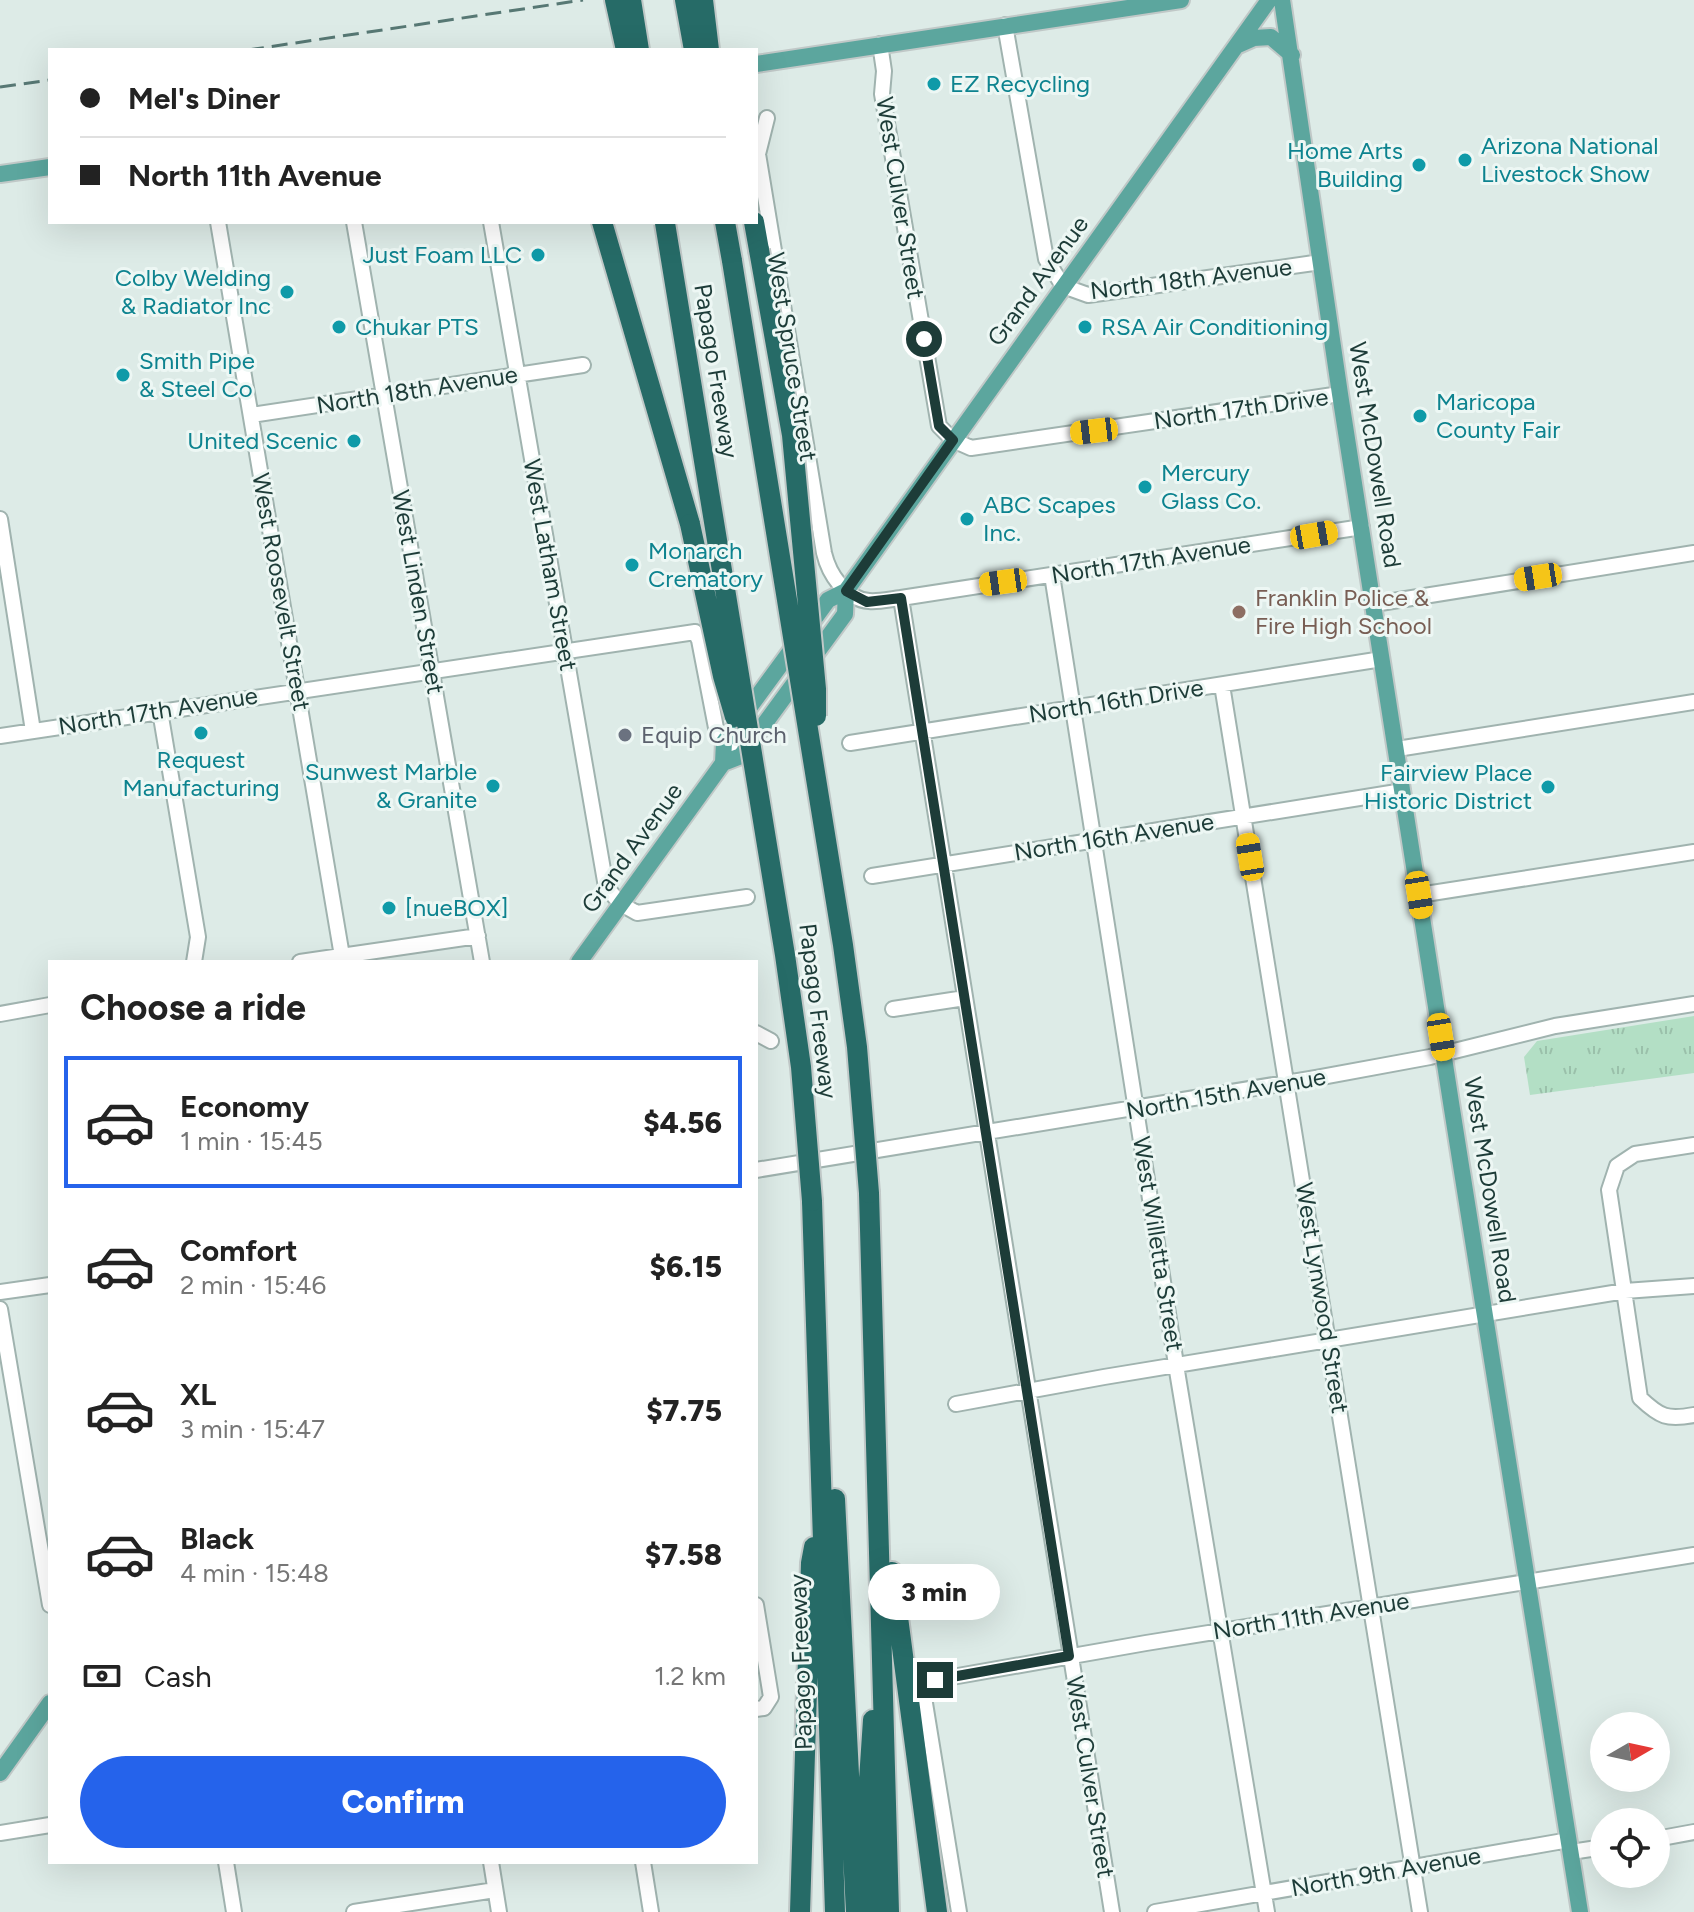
<!DOCTYPE html>
<html lang="en">
<head>
<meta charset="utf-8">
<style>
	:root { --surface:#fff; --page:#f2f2f2; --text:#222; --muted:#767676; --line:#e0e0e0; --accent:#2563eb }
	body { margin:0; font-family:Figtree,sans-serif; background:var(--page); color:var(--text); height:100vh; display:flex; flex-direction:column; font-size:30px; white-space:nowrap }
	* { box-sizing:border-box; margin:0 }
	p { font-size:26px; color:var(--muted) }
	.icon { flex:none; width:44px; height:44px; fill:none; stroke:currentColor; stroke-width:2; stroke-linecap:round; stroke-linejoin:round }
	.map { position:relative; flex:1; overflow:hidden }
	.details { position:absolute; left:48px; top:960px; width:710px; height:904px; display:flex; flex-direction:column; background:var(--surface); border-radius:0px; box-shadow:0 8px 32px #0002 }
	.details>* { flex:none }
	.banner { position:absolute; left:48px; top:48px; width:710px; height:176px; border-radius:0px; box-shadow:0 8px 32px #0002; display:grid; align-content:center; height:176px; padding:0 32px; background:var(--surface) }
	.needle { width:52px; rotate:81deg }
	.fabs { position:absolute; left:1590px; top:1712px; display:grid; gap:16px }
	.fabs a { display:grid; place-items:center; width:80px; height:80px; border-radius:50%; background:var(--surface); box-shadow:0 8px 32px #0002; font-size:40px }
	.end { position:absolute; width:36px; height:36px; margin:-18px; border:10px solid #1d3c38; background:#fff; box-shadow:0 0 0 4px #fff }
	.from { border-radius:50% }
	.bubble { position:absolute; height:56px; border-radius:28px; background:var(--surface); box-shadow:0 8px 32px #0002; font-size:26px; font-weight:800; line-height:56px; text-align:center }
	.car { position:absolute; width:24px; height:48px; margin:-24px -12px; border-radius:10px; box-shadow:0 0 6px 2px #0007; background:linear-gradient(#f5c518 24%,#345 0 40%,#f5c518 0 76%,#345 0 86%,#f5c518 0) }
	.banner b { display:flex; align-items:center; gap:28px; height:76px; font-size:30px }
	.banner b+b { border-top:2px solid var(--line) }
	.banner i { width:20px; height:20px; background:var(--text) }
	ul { padding:0; list-style:none }
	li { display:flex; align-items:center; gap:24px; height:132px; margin:0 16px 12px; padding:0 16px; border:4px solid transparent; border-radius:0px }
	li div { flex:1 }
	li b { display:block; font-size:30px }
	li em { font-style:normal; font-weight:800 }
	li.on { border-color:var(--accent) }
	li>.icon { width:72px; height:72px; stroke-width:1.5 }
	h2 { padding:0 32px; font-size:36px; line-height:96px }
	.pay { display:flex; align-items:center; gap:20px; height:88px; padding:0 32px; font-size:30px }
	.pay p { margin-inline-start:auto }
	.primary-button { display:flex; gap:16px; margin-top:auto; padding:16px 32px }
	.primary-button a { flex:1; height:92px; border-radius:48px; background:var(--accent); color:#fff; font-size:32px; font-weight:800; line-height:92px; text-align:center }
	.map>svg:first-child { display:block }
	.grass { fill:url(#grass-tufts) }
	.lines { fill:none; stroke-linecap:round; stroke-linejoin:round }
	.minor-casing { stroke:#a0b3af; stroke-width:18 }
	.major-casing { stroke:#c0c8c7; stroke-width:20 }
	.highway-casing { stroke:#c0c8c7; stroke-width:24 }
	.minor { stroke:#fff; stroke-width:14 }
	.major { stroke:#5ca69e; stroke-width:16 }
	.highway { stroke:#266b67; stroke-width:20 }
	.rail { stroke:#577874; stroke-width:3; stroke-dasharray:16 8; stroke-linecap:butt }
	.highway-bridge-casing { stroke:#c0c8c7; stroke-width:24; stroke-linecap:butt }
	.highway-bridge { stroke:#266b67; stroke-width:20 }
	.route { stroke:#1d3c38; stroke-width:10 }
	.culture-dot { fill:#0f9aa8; stroke:#edf7f4; stroke-width:3 }
	.education-dot { fill:#8d6e63; stroke:#edf7f4; stroke-width:3 }
	.worship-dot { fill:#6b7280; stroke:#edf7f4; stroke-width:3 }
	.labels { text-anchor:middle; stroke-width:6; stroke-linejoin:round; paint-order:stroke }
	.culture-label { font-size:24px; fill:#0d838f; stroke:#edf7f4; text-anchor:start }
	.street-label { font-size:24px; fill:#1d3c38; stroke:#edf7f4 }
	.education-label { font-size:24px; fill:#785e54; stroke:#edf7f4; text-anchor:start }
	.worship-label { font-size:24px; fill:#5b616d; stroke:#edf7f4; text-anchor:start }
</style>
</head>
<body>
<div class="map">
<svg width="1694" height="1912" viewBox="0 0 1694 1912">
	<defs>
		<pattern id="grass-tufts" width="24" height="20" patternUnits="userSpaceOnUse" patternTransform="scale(2)"><rect width="24" height="20" fill="#b3dfc5"/><path d="M3 7l-1-3M5 7V3M7 7l1-3M15 17l-1-3M17 17v-4M19 17l1-3" fill="none" stroke="#9ac0aa"/></pattern>
	</defs>
	<rect width="100%" height="100%" fill="#ddebe7"/>
	<path class="grass" d="M1694,1016V1073L1530,1095L1524,1057L1537,1041Z"/>
	<g class="lines">
		<defs>
			<path id="minor" d="M1005,25L1046,259L1063,286L1088,295L1321,262
				M880,44L884,71L882,94L939,426L953,440L971,448L1340,394
				M767,118L758,154L824,553C829,574 845,599 869,601C879,602 891,599 901,598L1362,527
				M218,222L343,962
				M354,222L482,962
				M491,222L606,887L621,904L637,913L747,897
				M251,415L583,365
				M0,519L33,731
				M1052,575L1178,1377L1267,1912
				M901,598L1112,1912
				M1374,604L1694,553
				M1222,685L1420,1912
				M160,711L198,937L194,962
				M0,736L695,632L699,640L717,733L731,748
				M850,743L1382,659
				M1397,749L1694,702
				M872,876L1403,791
				M1419,895L1694,852
				M300,962L478,936
				M893,1009L965,998
				M0,1014L50,1005
				M756,1033L771,1041
				M1694,1145L1635,1154L1617,1166L1609,1190L1640,1398C1660,1417 1667,1420 1694,1415
				M756,1170L1316,1078L1430,1057L1555,1026L1694,1004
				M0,1292L50,1285
				M0,1309L50,1605
				M956,1404L1104,1377L1625,1291L1694,1286
				M756,1605L771,1697L764,1708L756,1709
				M0,1833L50,1825
				M1656,1839L1694,1832
				M1571,1852L1604,1847
				M226,1862L234,1912
				M491,1862L499,1912
				M643,1862L651,1912
				M354,1912L495,1890
				M959,1912L924,1697L926,1686L935,1680L1146,1643L1694,1555
				M1155,1912L1569,1840"/>
			<path id="major" d="M1282,0L1340,394L1452,1109L1580,1912
				M1236,46L1254,38L1271,37L1292,55
				M756,64L1181,0
				M0,174L50,167
				M723,763L724,742L828,600L846,591L1269,0
				M579,962L723,763L741,756L845,614L846,591
				M0,1773L50,1703"/>
			<path id="highway" d="M615,0L626,50
				M631,0L639,50
				M685,0L694,50
				M703,0L709,50
				M602,222L690,524
				M725,222L732,261
				M754,222L759,250
				M869,1193L889,1912
				M812,1201L835,1912
				M835,1499L856,1912
				M892,1572L937,1912
				M800,1912L811,1563L814,1547
				M869,1912L867,1810L873,1720"/>
		</defs>
		<use href="#minor" class="minor-casing"/>
		<use href="#major" class="major-casing"/>
		<use href="#highway" class="highway-casing"/>
		<use href="#minor" class="minor"/>
		<use href="#major" class="major"/>
		<use href="#highway" class="highway"/>
		<path class="rail" d="M248,50L583,0
			M0,87L50,80"/>
		<defs>
			<path id="highway-bridge" d="M665,223L785,955L801,1067L812,1201
				M759,250L792,435L816,689V716
				M732,261L843,945L857,1047L869,1193
				M690,524L723,676L735,717"/>
		</defs>
		<use href="#highway-bridge" class="highway-bridge-casing"/>
		<use href="#highway-bridge" class="highway-bridge"/>
	</g>
	<g class="lines">
		<path class="route" d="M924,339L939,426L953,440L846,591L867,602L901,598L1069,1656L935,1680"/>
	</g>
	<g class="culture-dot">
		<circle cx="934" cy="84" r="8"/>
		<circle cx="1465" cy="160" r="8"/>
		<circle cx="1419" cy="165" r="8"/>
		<circle cx="538" cy="255" r="8"/>
		<circle cx="287" cy="292" r="8"/>
		<circle cx="339" cy="327" r="8"/>
		<circle cx="1085" cy="327" r="8"/>
		<circle cx="123" cy="375" r="8"/>
		<circle cx="1420" cy="416" r="8"/>
		<circle cx="354" cy="441" r="8"/>
		<circle cx="1145" cy="487" r="8"/>
		<circle cx="967" cy="519" r="8"/>
		<circle cx="632" cy="565" r="8"/>
		<circle cx="201" cy="733" r="8"/>
		<circle cx="493" cy="786" r="8"/>
		<circle cx="1548" cy="787" r="8"/>
		<circle cx="389" cy="908" r="8"/>
	</g>
	<circle class="education-dot" cx="1239" cy="612" r="8"/>
	<circle class="worship-dot" cx="625" cy="735" r="8"/>
	<g class="labels">
		<g class="culture-label">
			<text x="950" y="92">EZ Recycling</text>
			<text x="1481" y="154">Arizona National<tspan x="1481" dy="28">Livestock Show</tspan></text>
			<text x="1403" y="159" text-anchor="end">Home Arts<tspan x="1403" dy="28">Building</tspan></text>
			<text x="522" y="263" text-anchor="end">Just Foam LLC</text>
			<text x="271" y="286" text-anchor="end">Colby Welding<tspan x="271" dy="28">&amp; Radiator Inc</tspan></text>
			<text x="355" y="335">Chukar PTS</text>
			<text x="1101" y="335">RSA Air Conditioning</text>
			<text x="139" y="369">Smith Pipe<tspan x="139" dy="28">&amp; Steel Co</tspan></text>
			<text x="1436" y="410">Maricopa<tspan x="1436" dy="28">County Fair</tspan></text>
			<text x="338" y="449" text-anchor="end">United Scenic</text>
			<text x="1161" y="481">Mercury<tspan x="1161" dy="28">Glass Co.</tspan></text>
			<text x="983" y="513">ABC Scapes<tspan x="983" dy="28">Inc.</tspan></text>
			<text x="648" y="559">Monarch<tspan x="648" dy="28">Crematory</tspan></text>
			<text x="201" y="768" text-anchor="middle">Request<tspan x="201" dy="28">Manufacturing</tspan></text>
			<text x="477" y="780" text-anchor="end">Sunwest Marble<tspan x="477" dy="28">&amp; Granite</tspan></text>
			<text x="1532" y="781" text-anchor="end">Fairview Place<tspan x="1532" dy="28">Historic District</tspan></text>
			<text x="405" y="916">[nueBOX]</text>
		</g>
		<g class="street-label">
			<text transform="translate(900 198) rotate(81)" y="8">West Culver Street</text>
			<text transform="translate(1191 279) rotate(-7)" y="8">North 18th Avenue</text>
			<text transform="translate(1038 281) rotate(-54)" y="8">Grand Avenue</text>
			<text transform="translate(792 357) rotate(81)" y="8">West Spruce Street</text>
			<text transform="translate(716 371) rotate(81)" y="8">Papago Freeway</text>
			<text transform="translate(417 390) rotate(-9)" y="8">North 18th Avenue</text>
			<text transform="translate(1241 409) rotate(-8)" y="8">North 17th Drive</text>
			<text transform="translate(1375 455) rotate(81)" y="8">West McDowell Road</text>
			<text transform="translate(1151 560) rotate(-9)" y="8">North 17th Avenue</text>
			<text transform="translate(550 565) rotate(80)" y="8">West Latham Street</text>
			<text transform="translate(281 592) rotate(80)" y="8">West Roosevelt Street</text>
			<text transform="translate(418 592) rotate(80)" y="8">West Linden Street</text>
			<text transform="translate(1116 701) rotate(-9)" y="8">North 16th Drive</text>
			<text transform="translate(158 711) rotate(-9)" y="8">North 17th Avenue</text>
			<text transform="translate(1114 837) rotate(-9)" y="8">North 16th Avenue</text>
			<text transform="translate(632 848) rotate(-54)" y="8">Grand Avenue</text>
			<text transform="translate(818 1011) rotate(83)" y="8">Papago Freeway</text>
			<text transform="translate(1226 1094) rotate(-10)" y="8">North 15th Avenue</text>
			<text transform="translate(1490 1190) rotate(81)" y="8">West McDowell Road</text>
			<text transform="translate(1158 1244) rotate(81)" y="8">West Willetta Street</text>
			<text transform="translate(1322 1298) rotate(81)" y="8">West Lynwood Street</text>
			<text transform="translate(1311 1616) rotate(-9)" y="8">North 11th Avenue</text>
			<text transform="translate(801 1662) rotate(-92)" y="8">Papago Freeway</text>
			<text transform="translate(1090 1777) rotate(81)" y="8">West Culver Street</text>
			<text transform="translate(1386 1872) rotate(-10)" y="8">North 9th Avenue</text>
		</g>
		<g class="education-label">
			<text x="1255" y="606">Franklin Police &amp;<tspan x="1255" dy="28">Fire High School</tspan></text>
		</g>
		<g class="worship-label">
			<text x="641" y="743">Equip Church</text>
		</g>
	</g>
</svg>
<div class="fabs">
<a><svg class="needle" viewBox="-14 -14 28 28"><path d="M0-13l5 13h-10z" fill="#e53935"/><path d="M0 13l5-13h-10z" fill="#767676"/></svg></a>
<a><svg class="icon" aria-label="locate" viewBox="0 0 24 24"><circle cx="12" cy="12" r="6"/><path d="M12 2v4M12 18v4M2 12h4M18 12h4"/></svg></a>
</div>
<i class="end from" style="left:924px;top:339px"></i>
<i class="end" style="left:935px;top:1680px"></i>
<div class="bubble" style="left:868px;top:1564px;width:132px">3 min</div>
<i class="car" style="left:1094px;top:431px;rotate:263deg"></i>
<i class="car" style="left:1314px;top:535px;rotate:80deg"></i>
<i class="car" style="left:1538px;top:577px;rotate:261deg"></i>
<i class="car" style="left:1003px;top:582px;rotate:262deg"></i>
<i class="car" style="left:1250px;top:857px;rotate:351deg"></i>
<i class="car" style="left:1419px;top:895px;rotate:171deg"></i>
<i class="car" style="left:1441px;top:1037px;rotate:171deg"></i>
<div class="banner">
<b><i class="from"></i>Mel's Diner</b>
<b><i></i>North 11th Avenue</b>
</div>
<section class="details">
<h2>Choose a ride</h2>
<ul>
<li class="on"><svg class="icon" aria-label="car" viewBox="0 0 24 24"><path d="M5 17H2v-5l4-1 3-4h7l3 4 3 1v5h-3M9 17h6M6 11h13"/><circle cx="7" cy="17" r="2"/><circle cx="17" cy="17" r="2"/></svg><div><b>Economy</b><p>1 min · 15:45</p></div><em>$4.56</em></li>
<li><svg class="icon" aria-label="car" viewBox="0 0 24 24"><path d="M5 17H2v-5l4-1 3-4h7l3 4 3 1v5h-3M9 17h6M6 11h13"/><circle cx="7" cy="17" r="2"/><circle cx="17" cy="17" r="2"/></svg><div><b>Comfort</b><p>2 min · 15:46</p></div><em>$6.15</em></li>
<li><svg class="icon" aria-label="car" viewBox="0 0 24 24"><path d="M5 17H2v-5l4-1 3-4h7l3 4 3 1v5h-3M9 17h6M6 11h13"/><circle cx="7" cy="17" r="2"/><circle cx="17" cy="17" r="2"/></svg><div><b>XL</b><p>3 min · 15:47</p></div><em>$7.75</em></li>
<li><svg class="icon" aria-label="car" viewBox="0 0 24 24"><path d="M5 17H2v-5l4-1 3-4h7l3 4 3 1v5h-3M9 17h6M6 11h13"/><circle cx="7" cy="17" r="2"/><circle cx="17" cy="17" r="2"/></svg><div><b>Black</b><p>4 min · 15:48</p></div><em>$7.58</em></li>
</ul>
<div class="pay"><svg class="icon" aria-label="cash" viewBox="0 0 24 24"><path d="M3 7h18v10H3z"/><circle cx="12" cy="12" r="2"/></svg>Cash<p>1.2 km</p></div>
<div class="primary-button"><a>Confirm</a></div>
</section>
</div>
</body>
</html>
